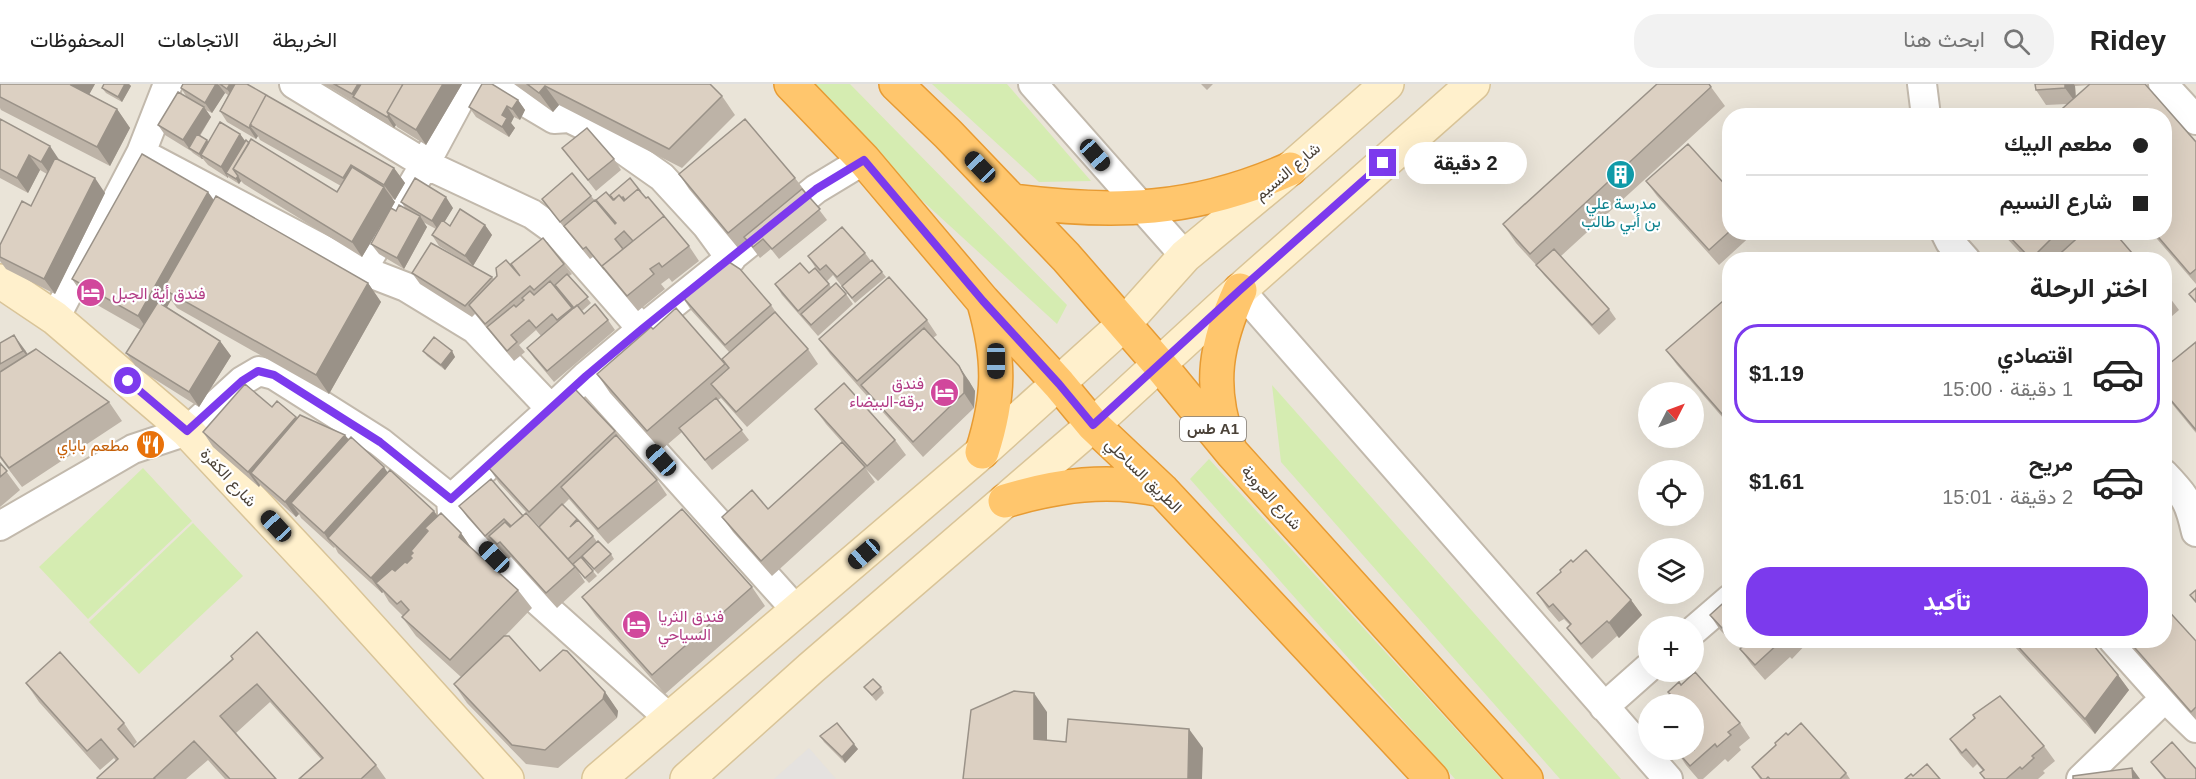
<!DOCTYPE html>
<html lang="ar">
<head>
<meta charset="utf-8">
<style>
	:root { --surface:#fff; --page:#f2f2f2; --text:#222; --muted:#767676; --line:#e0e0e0; --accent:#7c3aed }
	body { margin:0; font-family:Arial,Vazirmatn,sans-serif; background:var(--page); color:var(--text); direction:rtl; height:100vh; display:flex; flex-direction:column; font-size:22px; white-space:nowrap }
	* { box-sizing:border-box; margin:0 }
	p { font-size:20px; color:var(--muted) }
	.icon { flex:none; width:33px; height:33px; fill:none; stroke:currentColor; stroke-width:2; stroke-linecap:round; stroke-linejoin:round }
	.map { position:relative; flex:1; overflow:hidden; direction:ltr }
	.details { position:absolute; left:1722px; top:168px; width:450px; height:396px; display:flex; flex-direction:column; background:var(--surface); border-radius:24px; box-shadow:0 6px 24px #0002; direction:rtl }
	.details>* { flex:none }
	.top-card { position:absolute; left:1722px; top:24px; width:450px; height:132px; border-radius:24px; box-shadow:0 6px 24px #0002; direction:rtl; display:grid; align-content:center; height:132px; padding:0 24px; background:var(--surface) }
	.needle { width:39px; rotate:48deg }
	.controls { position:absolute; left:1638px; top:298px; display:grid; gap:12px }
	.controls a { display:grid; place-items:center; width:66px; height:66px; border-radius:50%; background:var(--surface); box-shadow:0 6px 24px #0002; font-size:30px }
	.end { position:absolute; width:27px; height:27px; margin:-14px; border:8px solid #7c3aed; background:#fff; box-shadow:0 0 0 3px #fff }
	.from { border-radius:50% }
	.bubble { position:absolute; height:42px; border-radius:21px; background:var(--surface); box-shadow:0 6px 24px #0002; font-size:20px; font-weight:800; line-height:42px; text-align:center; direction:rtl }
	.car { position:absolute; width:18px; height:36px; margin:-18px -9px; border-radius:8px; box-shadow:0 0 4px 2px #0007; background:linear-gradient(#222 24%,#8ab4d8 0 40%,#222 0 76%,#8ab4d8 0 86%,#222 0) }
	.top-card b { display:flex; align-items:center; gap:21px; height:57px; font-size:22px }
	.top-card b+b { border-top:2px solid var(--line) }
	.top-card i { width:15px; height:15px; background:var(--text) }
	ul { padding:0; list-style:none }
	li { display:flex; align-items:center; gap:18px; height:99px; margin:0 12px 9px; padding:0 12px; border:3px solid transparent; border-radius:24px }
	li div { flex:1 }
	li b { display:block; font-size:22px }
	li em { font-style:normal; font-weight:800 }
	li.current { border-color:var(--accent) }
	li>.icon { width:54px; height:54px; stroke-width:1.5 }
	h2 { padding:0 24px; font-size:27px; line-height:72px }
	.cta { display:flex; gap:12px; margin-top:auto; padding:12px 24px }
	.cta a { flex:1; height:69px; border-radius:24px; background:var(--accent); color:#fff; font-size:24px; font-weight:800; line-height:69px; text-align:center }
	header { display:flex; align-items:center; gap:36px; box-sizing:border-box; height:84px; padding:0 30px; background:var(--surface); border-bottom:2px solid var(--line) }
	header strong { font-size:28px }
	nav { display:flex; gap:33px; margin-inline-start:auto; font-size:21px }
	.search { width:420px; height:54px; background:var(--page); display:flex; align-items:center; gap:15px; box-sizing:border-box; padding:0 21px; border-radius:24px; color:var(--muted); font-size:22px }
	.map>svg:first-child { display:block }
	.residential { fill:#eae4d8; fill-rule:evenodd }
	.green { fill:#d5ecb1 }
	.parking { fill:#e5e2df }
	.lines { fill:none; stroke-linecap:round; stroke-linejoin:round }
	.street-casing { stroke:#c2b9ac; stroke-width:32 }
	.secondary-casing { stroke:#d9c498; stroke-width:36 }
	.highway-casing { stroke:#e79b33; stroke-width:36 }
	.street { stroke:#fff; stroke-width:28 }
	.secondary { stroke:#fff0cc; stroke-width:33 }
	.highway { stroke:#ffc66d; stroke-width:33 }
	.wall { fill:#bdb3a7; fill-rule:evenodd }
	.shaded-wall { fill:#9a9288 }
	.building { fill:#dcd0c2; stroke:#9a9288; stroke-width:1.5 }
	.route { stroke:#7c3aed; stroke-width:8 }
	.labels { text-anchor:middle; stroke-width:4.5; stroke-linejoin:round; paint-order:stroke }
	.shield { fill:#fff; stroke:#817b74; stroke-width:1.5 }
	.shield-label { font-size:15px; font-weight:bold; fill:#4b4238 }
	.street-label { font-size:16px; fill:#4b4238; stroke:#fff }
	.culture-label { font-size:16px; fill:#0d838f; stroke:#fff }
	.hotel-label { font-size:16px; fill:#b23c85; stroke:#fff; text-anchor:start }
	.food-label { font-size:16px; fill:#c56008; stroke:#fff; text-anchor:end }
</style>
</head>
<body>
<header>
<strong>Ridey</strong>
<div class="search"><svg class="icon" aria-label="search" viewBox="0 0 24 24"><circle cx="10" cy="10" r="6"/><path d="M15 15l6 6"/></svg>ابحث هنا</div>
<nav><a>الخريطة</a><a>الاتجاهات</a><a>المحفوظات</a></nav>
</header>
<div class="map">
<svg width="2196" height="695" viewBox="0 0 2196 695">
	<rect width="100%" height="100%" fill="#f6f2eb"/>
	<path class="residential" d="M0,0H2196V695H0ZM1730,32H2164V148H1730ZM1730,176H2164V556H1730ZM1648,309H1694V354H1648ZM1648,387H1694V432H1648ZM1648,465H1694V510H1648ZM1648,543H1694V588H1648ZM1648,621H1694V666H1648Z"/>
	<path class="green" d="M795,0H850L1067,221L1057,240Z
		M932,0H1007L1091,97L1039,98Z
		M1272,301L1621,695H1560L1281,378Z
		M1209,375L1483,675L1501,695H1455L1190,395Z
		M143,384L192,437L88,535L39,483Z
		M193,439L243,492L139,590L89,538Z"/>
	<path class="parking" d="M809,664L836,695H774Z"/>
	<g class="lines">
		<defs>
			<path id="street" d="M294,0L425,80L532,130L557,148L642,245
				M500,0L527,19L554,35L569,34L598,48L662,93L707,142L731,175
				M1033,0L1185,172
				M1922,0L1926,32
				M2163,0L2196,36
				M141,69L362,186L406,203L475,245L551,325L586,292L642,245L816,105L864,76
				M1945,148L1950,158L1966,176
				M362,186L425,80L468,0
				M1240,206L1668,695
				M55,234L141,69L168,0
				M586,292L797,527
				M2164,390C2186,413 2189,417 2196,448
				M451,415L551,325
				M0,442L133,365L187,347L242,297L259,287L274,291L380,358L451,415L452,429L537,516L670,635
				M1694,546L1730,515
				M2113,556L2165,614
				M1604,623L1648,584
				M2081,695L2165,614L2196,644"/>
			<path id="secondary" d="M0,197L55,234L187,347L335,505L507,695
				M599,695L982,368L1124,240L1185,172L1290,85L1387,0
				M687,695L811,584L1093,341L1240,206L1473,0"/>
			<path id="highway" d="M791,0L864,76L983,217L1059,300L1093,341L1162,406L1432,695
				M896,0L948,50L1066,173L1159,280L1233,370L1526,695
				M1012,117C1115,130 1193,128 1290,85
				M1228,357C1208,301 1216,259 1240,206
				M982,368C1000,312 1000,275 984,219
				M1005,417C1058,401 1108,394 1162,406"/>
		</defs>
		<use href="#street" class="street-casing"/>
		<use href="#secondary" class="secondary-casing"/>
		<use href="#highway" class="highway-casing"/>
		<use href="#street" class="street"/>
		<use href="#secondary" class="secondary"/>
		<use href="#highway" class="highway"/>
	</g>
	<path class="wall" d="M0,0H95L89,10L117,25L130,44L110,82L1,26L0,24Z
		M104,0H129L131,2L122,18L106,9L102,4Z
		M183,0H247L394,84L405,99L395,116L392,114L395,118L391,125L396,127L406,125L401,118L453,124L444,138L450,142L485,141L492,151L473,182L492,193L494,195L519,191L564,180L572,190L569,192L591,219L582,227L584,230L608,236L615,246L554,298L534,274L527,264L541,252L536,246L519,261L525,268L514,277L475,230L472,233L420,200L412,189L472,182L439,162L432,151L436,145L423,138L427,143L404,185L379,170L371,160L387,131L362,173L244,100L241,97L239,100L228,93V94L208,81L203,75H202L193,69L191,67L165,51L158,41L186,12L181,4ZM225,9L228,11L220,27L227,38L256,55L258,52L260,56L341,102L337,108L245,57L240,50L208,58L200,52L211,33L206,26L212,29ZM556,203L574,224L573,225L555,204Z
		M323,0H462L426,61L397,43L396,41L394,44L360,24L357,20L331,4Z
		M514,0H710L722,12L735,31L682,84L559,21L553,28Z
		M1201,0H1213L1207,6Z
		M2035,0H2145L2196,58V200L2151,148H2164L2067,20L2046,21L2036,6ZM2089,1L2076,13L2075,2Z
		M1711,3L1725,22L1561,172L1609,225L1616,235L1599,251L1544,191L1538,183L1516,159L1503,140Z
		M518,16L525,26L520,36L514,33L511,39L515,44L509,53L476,33L469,23Z
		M0,35L105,109L55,210L6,185L0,177V161L31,122L47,90L40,86L28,109L0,94Z
		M562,64L614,75L621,86L596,107Z
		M679,90L795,94L827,136L779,175L771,165L760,174L747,157L738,164L689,105Z
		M1646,97L1730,106V148H1755L1719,181L1657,112Z
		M208,108L214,116L368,199L381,218L329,310L177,224L171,216L167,223L220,257L231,272L199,323L137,284L126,269L141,246L85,214L72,195Z
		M610,111H643L689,162L699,177L672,198L669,194L661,200L665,205L638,227L593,173L590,175L549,125L542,115L591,112L615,140L596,116H613Z
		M2001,148H2084L2138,176H2027Z
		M865,169L871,177L882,188L886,193L855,219L833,191L827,197L815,183L808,172Z
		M809,189L829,200L831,203L846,210L853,220L818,252L782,211L775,200Z
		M2164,206L2179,226L2164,239Z
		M681,211L771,221L781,236L808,265L818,280L747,343L721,314L718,316L749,356L712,386L682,348L661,366L610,309L597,290L653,245L725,280L728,284L722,275L729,268L691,226Z
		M1730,225V342L1677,281L1666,266Z
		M927,236L937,251L933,254L969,297L975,307L974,324L923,373L872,316L868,311L867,312L830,270L819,255Z
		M2196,258V349L2164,310V284Z
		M0,259L25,266L28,271L109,318L122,337L22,403L0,374Z
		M423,267H452L455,273L445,286L427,272Z
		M272,323L297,334L345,351L349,356L438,432L461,449L470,462L518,506L532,524L505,552L540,587L605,608L618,627L617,634L558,684L526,680L467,619L454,600L461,593L416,552L402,533L403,532L389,518L383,508L382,509L338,469L335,463L334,464L301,434L299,430L296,433L260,401L259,403L213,363L203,348Z
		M815,325L895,356L906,371L878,397L866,385L875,398L772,492L733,448L722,433L768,425L842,358L826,340Z
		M615,347L622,358L657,396L667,411L608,460L569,415L563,421L593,452L597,458L611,470L614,475L598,490L585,476L584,477L597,492L589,499L578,487L585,498L557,524L511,473L508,475L495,460L493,462L467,433L459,422L523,432L539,443V442L499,399L489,384Z
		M0,379L20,406L0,423Z
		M1573,478L1631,516L1642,531L1619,554L1617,552L1592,575L1578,559L1567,544L1570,541L1564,535L1559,538L1547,524L1537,509Z
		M752,503L765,522L665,610L596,532L582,513Z
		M1730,513V556L1720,546L1710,531Z
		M1738,556H1810L1792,575L1790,573L1765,596L1751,580L1740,565L1743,562Z
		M2010,556H2089L2118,591L2129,606L2095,650L2014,562Z
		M2126,556L2196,557V636L2131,563Z
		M233,575L376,681L386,695H299L321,675L270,618L236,649L276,695H225L208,676L186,695H98L116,677L114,674L100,686L39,618L26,599L124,639L137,658L133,662L134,663Z
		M1681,601L1740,639L1750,654L1739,663L1741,666L1728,678L1725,675L1703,695H1698L1686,681L1676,666H1694Z
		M864,603H881L884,609L876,617Z
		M1788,651L1846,689L1850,695H1760L1752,683Z
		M820,652L858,665L845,679L824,658Z
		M1950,655L2044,662L2055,677L2043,687L2045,689L2038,695H1984L1980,689L1983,687L1977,680L1973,684L1960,670Z
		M2151,678L2196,695H2164Z"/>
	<path class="shaded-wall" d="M72,0H95L84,20L71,1Z
		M125,0H129L131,2L122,18L118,13Z
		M216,0H218L225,9L212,29L205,19Z
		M230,0H240L234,15L227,5Z
		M358,0H364L355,14L352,10Z
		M443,0H462L426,61L416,46Z
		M2065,0H2074L2075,2L2076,19L2065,4Z
		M545,2L559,21L553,28L539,9Z
		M518,16L525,26L520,36L512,25Z
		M507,22L514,33L511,39L515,44L509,53L502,43V31Z
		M204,23L211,33L191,65L189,64L191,67L183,56Z
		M117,25L130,44L110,82L97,63Z
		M389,31L396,41L394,44L387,33Z
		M250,42L258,52L256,55L249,44Z
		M240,50L248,61L226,89L228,93V94L221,83Z
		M207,56L211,62L201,71L203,75H202L199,70Z
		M50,62L60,77L52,93L41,78Z
		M29,71L40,86L28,109L17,94Z
		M351,81L361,96L354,109L343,94Z
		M394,84L405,99L395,116L384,101Z
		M238,92L241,97L239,100L236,95Z
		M95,94L105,109L55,210L44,195Z
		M384,103L395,118L362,173L352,158Z
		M208,108L221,127L163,205L171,216L151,251L138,232Z
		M446,113L453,124L439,147L432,137Z
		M420,132L427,143L404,185L397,174Z
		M485,141L492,151L473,182L465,172Z
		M368,199L381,218L329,310L316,291Z
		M14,251L25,266L34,281L23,267Z
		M220,257L231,272L199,323L189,308Z
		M452,267L455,273L445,286L441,281Z
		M959,282L969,297L975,307L974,324L964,309Z
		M296,333L306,348L251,389L260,401L259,403L248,388Z
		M345,351L356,366L291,419L299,430L296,433L285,418Z
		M384,383L394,398L328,454L334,464L324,449Z
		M434,427L444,441L425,444L432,454L412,476L376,499L383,508L382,509L371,494Z
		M461,449L474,468L459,453Z
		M1631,516L1642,531L1619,554L1609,539Z
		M2118,591L2129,606L2095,650L2085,635Z
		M605,608L618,627L617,634L603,615Z
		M1034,609L1047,628V674L1034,655Z
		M1189,645L1203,664L1202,695H1188Z
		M854,660L858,665L845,679L842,673Z
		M2132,684L2140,695H2133Z"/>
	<path class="building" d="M0,0H72L71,1L117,25L97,63L0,13Z
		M104,0H125L118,13L102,4Z
		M183,0H216L205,19L181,4Z
		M220,0H230L227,5Z
		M235,0H247L268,12L266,11L250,41H251L249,44L220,27Z
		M334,0H358L352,10Z
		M361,0H403L387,28L389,31L387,33L353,13Z
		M403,0H443L416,46L387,28Z
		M482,0H492L518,16L512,25L507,22L502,31L507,34L502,43L469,23Z
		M527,0H710L722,12L669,65L545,2L539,9Z
		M1657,0H1709L1711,3L1530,170L1503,140Z
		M2035,0H2065V4L2036,6Z
		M2090,0H2145L2196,58V185L2190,190L2154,148H2164V32H2054Z
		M178,8L204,23L183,56L158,41Z
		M266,11L394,84L384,101L351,81L343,94L250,41Z
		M2016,28V32H1989Z
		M0,35L50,62L41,78L29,71L17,94L0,85Z
		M745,35L795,94L728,149L679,90Z
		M220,38L240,50L221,83L201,71Z
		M587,44L614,75L588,96L562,64Z
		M197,50L207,56L199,70L189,64Z
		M251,55L337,108L352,83L384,103L352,158L233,85Z
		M246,56L249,59L233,85L238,92L236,95L226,89Z
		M1688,60L1730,106V147L1709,166L1646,97Z
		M142,70L208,108L138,232L72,195Z
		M55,74L95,94L44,195L0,173V161L22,117L31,122Z
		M572,89L591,112L560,138L542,115Z
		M415,94L446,113L432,137L401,118Z
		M630,94L641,108L638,105L625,116L623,113L622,114L619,111L614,116L610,111Z
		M638,105L646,114L648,113L664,132L633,157L624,147L615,155L623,165L602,182L604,185L586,163L583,165L564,142L595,116L615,140L616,139L596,116L606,108L613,116L619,111L624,117Z
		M802,105L820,125L772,165L763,155L753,163L744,153Z
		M216,112L368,199L316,291L163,205Z
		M399,121L420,132L397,174L371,160L391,124L396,127Z
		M460,125L485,141L465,172L432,151L442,136L450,142Z
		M664,132L689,162L662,183L659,179L650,185L654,190L627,212L602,182Z
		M842,143L865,169L837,193L826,181L820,186L808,172Z
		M2005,148H2058L2031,175Z
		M2084,148H2114L2138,176H2053Z
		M543,154L564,180L534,206L530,202L485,240L469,221L497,192L496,184L506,176L520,192L511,180Z
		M431,159L492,193L465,222L412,189Z
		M1554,165L1609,225L1592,241L1536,181Z
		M726,176L740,185L771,221L725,261L681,211L718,180Z
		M872,176L882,188L852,214L842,202Z
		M800,179L809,189L815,184L829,200L798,227L775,200Z
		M567,190L588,213L574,224L555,201Z
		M889,193L927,236L857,297L819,255Z
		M550,197L572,224L557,236L552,230L536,244L529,236L511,251L517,258L507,267L487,243L514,221L516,223L524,216L522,214L530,207L534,211Z
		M836,199L846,210L811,241L801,230Z
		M2196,204V218L2189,210Z
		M1723,217L1730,225V326L1723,331L1666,266Z
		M158,218L220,257L189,308L126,269Z
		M595,220L608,236L547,287L527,264L577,221L584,230Z
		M676,224L725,280L647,347L597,290L651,243L653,245Z
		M775,228L808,265L736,328L711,300L729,284L722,275Z
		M924,244L959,282L964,292V309L913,358L861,301Z
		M14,251L23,267L0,280V259Z
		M434,253L452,267L441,281L423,267Z
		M2196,258V346L2164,308V284Z
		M36,265L109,318L9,384L0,372V288Z
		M844,299L895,356L867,382L815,325Z
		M245,300L272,323L277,317L296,333L248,388L203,348Z
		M574,304L615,347L529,428L489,384Z
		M716,314L742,346L705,376L679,344Z
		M300,331L345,351L285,418L251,389Z
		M616,351L657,396L598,445L561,403Z
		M351,353L384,383L324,449L291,419Z
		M842,358L865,383L761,477L722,433L752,406L768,425Z
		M0,379L7,387L0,393Z
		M390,386L434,427L371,494L328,454Z
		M491,395L523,432L511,442L504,435L485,452L459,422Z
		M562,420L577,435L570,443L578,436L593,452L568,475L539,443Z
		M682,425L752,503L652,591L582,513Z
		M441,429L461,449L459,453L518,506L450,576L402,533L409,526L401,517L397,520L376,499L392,485L395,487L405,478L407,479L412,474L410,472L413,469L411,467L428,447L425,444Z
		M526,429L575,483L546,509L500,458L497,460L489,452L505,438L510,443Z
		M598,457L611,470L594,485L582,472Z
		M1586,466L1631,516L1609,539L1607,537L1581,560L1567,544L1571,540L1553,520L1549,523L1537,509L1561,488L1560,486L1571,476L1573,478Z
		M581,473L593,487L585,494L573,480Z
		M2196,506V518L2190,511Z
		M1730,513V544L1726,541L1722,544L1710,531Z
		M2164,522L2196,557V623L2191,628L2128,556H2164Z
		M257,548L376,681L361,695H299L323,674L257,600L220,632L276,695H230L194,657L154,694L155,695H98L97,694L118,675L101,655L87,667L26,599L60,568L124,639L118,645L134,663L233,575L231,572Z
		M504,552H509L540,587L563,566L567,567L605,608L603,615L545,666L512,661L454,600Z
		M1740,556H1785L1782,560L1780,558L1755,581L1740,565L1744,561Z
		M2012,556H2089L2118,591L2085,635Z
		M1695,588L1740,639L1728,648L1731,651L1717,663L1715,660L1690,682L1676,666H1694V621H1658L1670,610L1668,608L1679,598L1681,601Z
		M873,595L881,603L872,611L864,603Z
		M1014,607L1034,609V655L1066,658L1068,635L1189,645L1188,695H963L971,626Z
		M2000,612L2044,662L2032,672L2034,674L2022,685L2020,683L2006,695H1985L1980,689L1984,686L1966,665L1962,669L1950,655L1975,634L1973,631Z
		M837,639L854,660L842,673L820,652Z
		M1801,639L1846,689L1840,695H1770L1768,693L1766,695H1762L1752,683L1776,661L1775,659L1786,649L1788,651Z
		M2172,658L2196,685V695H2166L2151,678Z
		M1927,680L1940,695H1905L1911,690L1913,692Z
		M2132,684L2133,695H2073V692Z"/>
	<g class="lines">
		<path class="route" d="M128,297L187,347L242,297L258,287L274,291L380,358L451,415L586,292L642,245L816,105L864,76L983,217L1059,300L1093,341L1240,206L1383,79"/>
	</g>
	<defs>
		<symbol id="building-disc" viewBox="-11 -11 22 22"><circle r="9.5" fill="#0f9aa8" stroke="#fff"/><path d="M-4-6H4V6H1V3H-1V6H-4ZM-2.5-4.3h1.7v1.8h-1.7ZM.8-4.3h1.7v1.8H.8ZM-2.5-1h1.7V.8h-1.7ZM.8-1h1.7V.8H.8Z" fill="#fff"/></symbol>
		<symbol id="hotel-disc" viewBox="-11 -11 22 22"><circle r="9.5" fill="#d1479c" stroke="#fff"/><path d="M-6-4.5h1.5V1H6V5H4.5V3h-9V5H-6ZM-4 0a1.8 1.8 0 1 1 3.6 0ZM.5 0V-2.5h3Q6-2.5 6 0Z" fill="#fff"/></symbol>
		<symbol id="restaurant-disc" viewBox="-11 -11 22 22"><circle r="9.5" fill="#e8710a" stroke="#fff"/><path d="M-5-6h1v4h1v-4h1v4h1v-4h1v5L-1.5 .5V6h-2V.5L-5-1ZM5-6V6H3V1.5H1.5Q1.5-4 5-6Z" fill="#fff"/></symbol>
	</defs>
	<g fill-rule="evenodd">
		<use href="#building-disc" x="1604" y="74" width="33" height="33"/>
		<use href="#hotel-disc" x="74" y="192" width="33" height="33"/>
		<use href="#hotel-disc" x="928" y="292" width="33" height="33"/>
		<use href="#restaurant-disc" x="134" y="344" width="33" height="33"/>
		<use href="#hotel-disc" x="620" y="524" width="33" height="33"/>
	</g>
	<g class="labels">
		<rect class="shield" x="1180" y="333" width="66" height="24" rx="4.5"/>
		<g class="shield-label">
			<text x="1213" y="350">طس A1</text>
		</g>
		<g class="street-label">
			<text transform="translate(1287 87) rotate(-40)" y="6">شارع النسيم</text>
			<text transform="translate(1144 391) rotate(44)" y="6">الطريق الساحلي</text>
			<text transform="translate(229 393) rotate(47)" y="6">شارع الكفرة</text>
			<text transform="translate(1272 413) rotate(48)" y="6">شارع العروبة</text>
		</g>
		<g class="culture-label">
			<text x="1621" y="125">مدرسة علي<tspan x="1621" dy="18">بن أبي طالب</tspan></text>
		</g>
		<g class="hotel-label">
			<text x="112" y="215">فندق أية الجبل</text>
			<text x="924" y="305" text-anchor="end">فندق<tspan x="924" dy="18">برقة-البيضاء</tspan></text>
			<text x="658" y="538">فندق الثريا<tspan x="658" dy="18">السياحي</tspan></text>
		</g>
		<g class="food-label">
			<text x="129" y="367">مطعم باباي</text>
		</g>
	</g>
</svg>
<div class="controls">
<a><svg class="needle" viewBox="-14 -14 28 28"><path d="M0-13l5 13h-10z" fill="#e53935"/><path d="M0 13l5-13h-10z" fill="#767676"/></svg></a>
<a><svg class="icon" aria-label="locate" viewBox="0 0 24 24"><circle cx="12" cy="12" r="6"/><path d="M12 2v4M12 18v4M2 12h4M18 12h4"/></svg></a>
<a><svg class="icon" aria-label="layers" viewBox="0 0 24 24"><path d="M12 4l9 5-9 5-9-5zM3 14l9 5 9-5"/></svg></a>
<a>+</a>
<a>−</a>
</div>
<i class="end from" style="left:128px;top:297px"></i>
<i class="end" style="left:1383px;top:79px"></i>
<div class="bubble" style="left:1404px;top:58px;width:123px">2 دقيقة</div>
<i class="car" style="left:1095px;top:71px;rotate:139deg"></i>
<i class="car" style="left:980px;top:83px;rotate:316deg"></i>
<i class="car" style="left:996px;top:277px;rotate:180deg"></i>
<i class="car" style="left:661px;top:376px;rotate:318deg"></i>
<i class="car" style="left:276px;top:442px;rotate:317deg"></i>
<i class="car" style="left:864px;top:470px;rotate:229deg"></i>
<i class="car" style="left:494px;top:473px;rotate:316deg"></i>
<div class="top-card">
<b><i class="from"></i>مطعم البيك</b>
<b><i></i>شارع النسيم</b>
</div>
<section class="details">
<h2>اختر الرحلة</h2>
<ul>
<li class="current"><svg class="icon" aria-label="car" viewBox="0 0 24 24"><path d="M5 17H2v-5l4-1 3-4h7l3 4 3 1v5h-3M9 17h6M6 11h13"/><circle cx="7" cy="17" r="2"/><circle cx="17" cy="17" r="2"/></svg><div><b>اقتصادي</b><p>1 دقيقة · 15:00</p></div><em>$1.19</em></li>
<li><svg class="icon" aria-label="car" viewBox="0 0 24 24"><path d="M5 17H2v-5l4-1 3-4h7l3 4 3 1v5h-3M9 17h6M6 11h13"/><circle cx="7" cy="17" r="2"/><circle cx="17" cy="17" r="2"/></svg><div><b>مريح</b><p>2 دقيقة · 15:01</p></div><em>$1.61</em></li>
</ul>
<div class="cta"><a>تأكيد</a></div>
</section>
</div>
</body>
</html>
